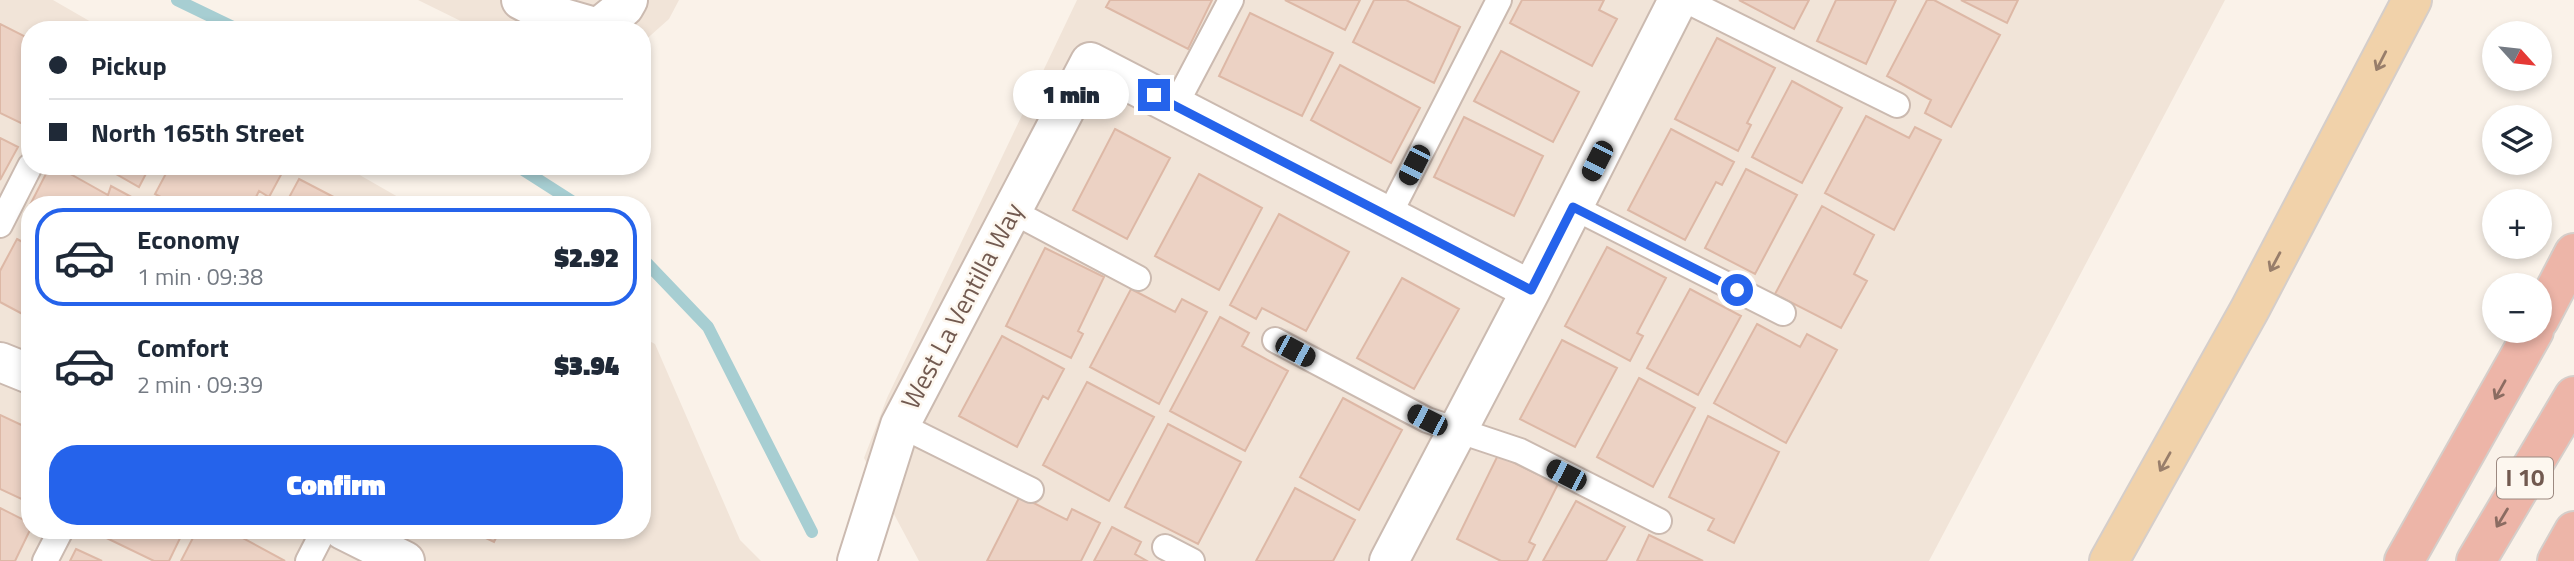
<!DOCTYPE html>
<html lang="en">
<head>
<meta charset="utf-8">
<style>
	:root { --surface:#fff; --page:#f6f6f7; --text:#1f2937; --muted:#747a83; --line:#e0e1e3; --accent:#2563eb }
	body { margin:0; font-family:"Titillium Web",sans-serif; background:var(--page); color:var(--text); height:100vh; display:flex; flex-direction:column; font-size:26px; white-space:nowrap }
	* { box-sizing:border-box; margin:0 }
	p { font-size:23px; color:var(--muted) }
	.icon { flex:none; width:38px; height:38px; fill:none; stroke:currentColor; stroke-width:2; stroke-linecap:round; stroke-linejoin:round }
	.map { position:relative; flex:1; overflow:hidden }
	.details { position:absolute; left:21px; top:196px; width:630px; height:343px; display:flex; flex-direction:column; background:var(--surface); border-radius:28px; box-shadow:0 4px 10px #0003 }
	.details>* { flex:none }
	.top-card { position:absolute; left:21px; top:21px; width:630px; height:154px; border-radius:28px; box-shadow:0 4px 10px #0003; display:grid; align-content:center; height:154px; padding:0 28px; background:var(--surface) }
	.needle { width:46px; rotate:117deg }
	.tools { position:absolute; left:2482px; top:21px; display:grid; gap:14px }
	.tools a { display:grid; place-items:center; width:70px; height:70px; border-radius:50%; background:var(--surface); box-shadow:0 4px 10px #0003; font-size:35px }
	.end { position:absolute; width:32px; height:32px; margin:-16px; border:9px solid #2563eb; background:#fff; box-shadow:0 0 0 4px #fff }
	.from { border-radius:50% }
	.bubble { position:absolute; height:49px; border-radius:24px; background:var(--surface); box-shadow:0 4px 10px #0003; font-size:23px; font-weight:800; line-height:49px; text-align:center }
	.car { position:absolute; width:21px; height:42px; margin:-21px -10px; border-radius:9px; box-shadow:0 0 5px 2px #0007; background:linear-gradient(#222 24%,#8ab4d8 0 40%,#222 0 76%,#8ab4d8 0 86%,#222 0) }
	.top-card b { display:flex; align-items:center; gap:24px; height:66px; font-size:26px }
	.top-card b+b { border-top:2px solid var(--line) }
	.top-card i { width:18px; height:18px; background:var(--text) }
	ul { padding:12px 0 0; list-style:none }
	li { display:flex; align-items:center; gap:21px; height:98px; margin:0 14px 10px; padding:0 14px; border:4px solid transparent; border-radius:28px }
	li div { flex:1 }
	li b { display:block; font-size:26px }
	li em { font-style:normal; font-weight:800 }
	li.active { border-color:var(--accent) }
	li>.icon { width:63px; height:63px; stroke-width:1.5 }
	.action { display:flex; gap:14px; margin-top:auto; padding:14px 28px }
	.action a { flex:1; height:80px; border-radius:28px; background:var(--accent); color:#fff; font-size:28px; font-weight:800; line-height:80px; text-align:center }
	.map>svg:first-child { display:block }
	.residential { fill:#f1e4d8 }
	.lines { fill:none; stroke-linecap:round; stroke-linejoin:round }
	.stream { stroke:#a7ced2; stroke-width:12 }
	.building { fill:#ecd2c4; stroke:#ddb8a6; stroke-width:2 }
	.service-casing { stroke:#cbbab0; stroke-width:28 }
	.minor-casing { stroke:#cbbab0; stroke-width:42 }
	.primary-casing { stroke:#d5ceca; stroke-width:42 }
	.motorway-casing { stroke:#d5ceca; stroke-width:42 }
	.service { stroke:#fff; stroke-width:24 }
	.minor { stroke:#fff; stroke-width:38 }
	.primary { stroke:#f1d2aa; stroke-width:38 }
	.motorway { stroke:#edb5a8; stroke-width:38 }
	.oneway { stroke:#987e6b }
	.oneway2 { stroke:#8b6c62 }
	.route { stroke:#2563eb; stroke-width:9 }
	.labels { text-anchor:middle; stroke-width:5; stroke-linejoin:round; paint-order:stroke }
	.shield { fill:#fdf7ef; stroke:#9c8980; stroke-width:2 }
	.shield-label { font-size:24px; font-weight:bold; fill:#725a50 }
	.street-label { font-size:26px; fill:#725a50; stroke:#fdf7ef }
</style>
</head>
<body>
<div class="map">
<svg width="2574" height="561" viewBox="0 0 2574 561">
	<rect width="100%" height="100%" fill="#faf2e9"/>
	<path class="residential" d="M0,0H53L105,30H30V166H344L412,205H30V530H642V337L655,344L740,540L761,561H0Z
		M418,0H679L669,19L642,43V30H479Z
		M1077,0H2225L1929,561H919L864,458L887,398Z"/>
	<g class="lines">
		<path class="stream" d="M177,0L239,30
			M517,166L578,205
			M642,258L708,327L812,532"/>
	</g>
	<path class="building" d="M1110,0H1212L1188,49L1106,7Z
		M1285,0H1360L1345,30Z
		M1374,0H1406L1460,27L1434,83L1353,42Z
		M1522,0H1604L1599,10L1617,19L1592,66L1510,23Z
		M1739,0H1809L1794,29Z
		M1836,0H1896L1866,64L1817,41Z
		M1927,0H1934L2000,35L1951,127L1925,113L1931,100L1887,76Z
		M1961,0H2018L2007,23Z
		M1250,13L1333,53L1302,116L1219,76Z
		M0,24L30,39V120L27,126L0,113Z
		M1717,38L1775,68L1747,123L1751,125L1738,151L1675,119Z
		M1501,51L1579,92L1553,142L1474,101Z
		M1340,65L1420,108L1391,163L1311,120Z
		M1792,81L1842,108L1802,183L1752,157Z
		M1866,116L1909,138L1915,127L1941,140L1894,230L1825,193Z
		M1464,117L1543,156L1514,216L1434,177Z
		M1115,129L1170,158L1127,239L1073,210Z
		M1671,129L1734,162L1722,185L1716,182L1685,240L1628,210Z
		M0,138L18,147L0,180Z
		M50,166H56L108,195L111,186L139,201L137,205H30Z
		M102,166H150L139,187Z
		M170,166H270L282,173L269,197L259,191L252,205H176L155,194Z
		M1746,169L1797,195L1755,274L1705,248Z
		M1199,174L1262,208L1219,290L1155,256Z
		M299,179L349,205H285Z
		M1822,206L1874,235L1854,274L1867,281L1841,328L1775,294Z
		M1279,214L1349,252L1306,331L1262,308L1256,319L1230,305Z
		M17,239L30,246V318L0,302V271Z
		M1607,247L1666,278L1637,333L1643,336L1630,361L1565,326Z
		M1045,248L1104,277L1078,331L1083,334L1071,358L1006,326Z
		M1402,278L1459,309L1414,389L1357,358Z
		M1131,289L1175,312L1182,299L1207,312L1159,404L1090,367Z
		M1690,289L1741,316L1698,395L1647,368Z
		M1220,317L1249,333L1242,346L1288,371L1245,451L1170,411Z
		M1757,324L1800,347L1807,334L1837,350L1786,443L1714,403Z
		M1002,336L1064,369L1048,399L1043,396L1017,447L959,416Z
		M1562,340L1617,368L1575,447L1520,419Z
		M1639,378L1695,408L1653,487L1597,457Z
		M1087,382L1154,417L1109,501L1043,465Z
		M1343,398L1402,430L1359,510L1300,477Z
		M0,415L30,429V503L0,489Z
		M1708,416L1779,452L1734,543L1708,530L1714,519L1669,497Z
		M1168,424L1241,462L1198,544L1125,507Z
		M1498,455L1558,484L1529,542L1535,545L1527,561H1501L1457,539Z
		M1295,488L1355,520L1333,561H1256Z
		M1020,496L1067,520L1072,509L1100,523L1081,561H987Z
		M1576,501L1625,527L1606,561H1543Z
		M0,508L30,523V530L15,561H0Z
		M1112,527L1141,542L1135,554L1147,561H1094Z
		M90,530H184L169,561H154Z
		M197,530H228L285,561H181Z
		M469,530H500L494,542Z
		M1649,535L1703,561H1637Z
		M76,549L102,561H70Z"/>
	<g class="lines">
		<defs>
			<path id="service" d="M1685,0L1897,105
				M1175,106L1231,0
				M1573,207L1783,313
				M1012,211L1138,278
				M1388,217L1499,0
				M0,225L30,166
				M1275,340L1427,420L1520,451L1659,521
				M900,425L1031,490
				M1165,547L1192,561
				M45,561L61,530
				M308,561L324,530"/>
			<path id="minor" d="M521,0L546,13L598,28L624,7L628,0
				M0,362L30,374
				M343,530L405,561
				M857,561L900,425L1090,62L1531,290
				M1389,561L1531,290L1678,0"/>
			<path id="primary" d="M2109,561L2250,309L2412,0"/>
			<path id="motorway" d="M2539,320L2574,253
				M2404,561L2534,331
				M2476,561L2574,396
				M2557,561L2574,531"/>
		</defs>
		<use href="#service" class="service-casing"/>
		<use href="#minor" class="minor-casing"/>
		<use href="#primary" class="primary-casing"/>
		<use href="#motorway" class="motorway-casing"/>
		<use href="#service" class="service"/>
		<use href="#minor" class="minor"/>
		<use href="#primary" class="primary"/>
		<use href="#motorway" class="motorway"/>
	</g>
	<defs><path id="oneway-shaft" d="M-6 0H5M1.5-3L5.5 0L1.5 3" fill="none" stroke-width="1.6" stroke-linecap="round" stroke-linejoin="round" transform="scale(1.75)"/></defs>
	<g class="oneway">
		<use href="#oneway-shaft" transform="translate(2381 61) rotate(117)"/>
		<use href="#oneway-shaft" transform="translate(2275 262) rotate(118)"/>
		<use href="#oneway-shaft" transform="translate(2165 462) rotate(119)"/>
	</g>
	<g class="oneway2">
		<use href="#oneway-shaft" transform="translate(2500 390) rotate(119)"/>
		<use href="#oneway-shaft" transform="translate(2502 518) rotate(121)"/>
	</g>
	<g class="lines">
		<path class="route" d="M1154,95L1531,290L1573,207L1737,290"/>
	</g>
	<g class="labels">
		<rect class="shield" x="2497" y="457.5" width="56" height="41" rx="5"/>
		<g class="shield-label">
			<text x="2525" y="486">I 10</text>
		</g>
		<g class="street-label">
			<text transform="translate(962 306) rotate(-62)" y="9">West La Ventilla Way</text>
		</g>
	</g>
</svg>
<div class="tools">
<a><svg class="needle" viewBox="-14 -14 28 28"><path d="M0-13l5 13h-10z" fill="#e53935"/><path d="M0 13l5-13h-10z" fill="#747a83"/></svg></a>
<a><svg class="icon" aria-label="layers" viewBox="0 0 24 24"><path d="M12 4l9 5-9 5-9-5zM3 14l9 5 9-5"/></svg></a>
<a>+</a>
<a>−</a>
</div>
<i class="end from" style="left:1737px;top:290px"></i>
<i class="end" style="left:1154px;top:95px"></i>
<div class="bubble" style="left:1013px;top:70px;width:116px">1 min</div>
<i class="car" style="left:1597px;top:161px;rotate:207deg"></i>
<i class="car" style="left:1414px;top:165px;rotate:207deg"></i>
<i class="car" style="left:1295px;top:351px;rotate:118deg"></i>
<i class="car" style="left:1427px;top:420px;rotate:297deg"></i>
<i class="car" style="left:1566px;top:475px;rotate:297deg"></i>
<div class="top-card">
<b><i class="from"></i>Pickup</b>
<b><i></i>North 165th Street</b>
</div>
<section class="details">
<ul>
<li class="active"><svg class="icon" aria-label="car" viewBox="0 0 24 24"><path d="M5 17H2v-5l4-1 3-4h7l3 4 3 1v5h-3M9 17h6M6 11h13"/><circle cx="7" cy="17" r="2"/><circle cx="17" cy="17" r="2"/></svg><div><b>Economy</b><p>1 min · 09:38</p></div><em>$2.92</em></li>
<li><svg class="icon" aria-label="car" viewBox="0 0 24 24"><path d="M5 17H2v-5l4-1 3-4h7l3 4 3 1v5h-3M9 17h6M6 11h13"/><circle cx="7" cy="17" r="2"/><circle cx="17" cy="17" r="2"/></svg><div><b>Comfort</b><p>2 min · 09:39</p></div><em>$3.94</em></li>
</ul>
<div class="action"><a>Confirm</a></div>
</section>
</div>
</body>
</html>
